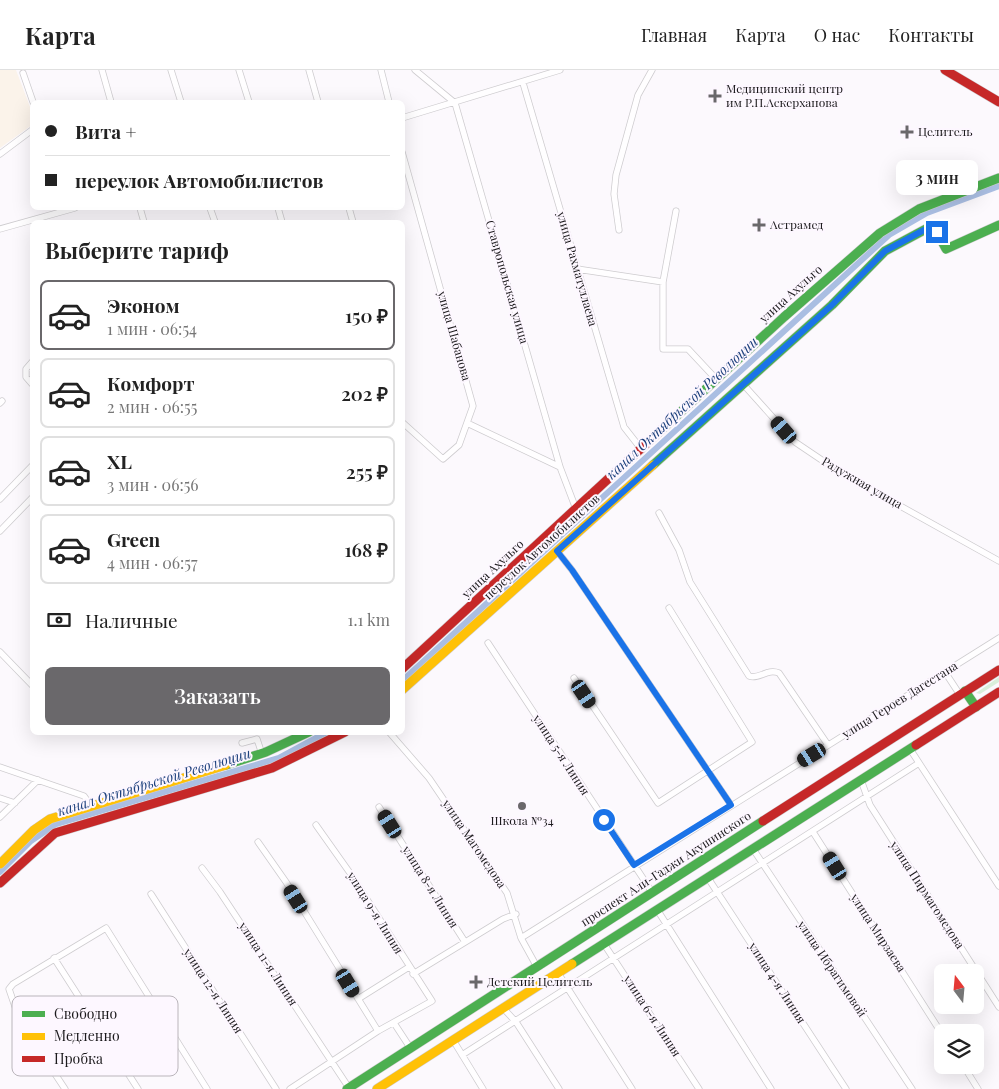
<!DOCTYPE html>
<html lang="ru">
<head>
<meta charset="utf-8">
<style>
	:root { --surface:#fff; --page:#f2f2f2; --text:#222; --muted:#767676; --line:#e0e0e0; --accent:#6a686b }
	body { margin:0; font-family:"Playfair Display",serif; background:var(--page); color:var(--text); height:100vh; display:flex; flex-direction:column; font-size:19px; white-space:nowrap }
	* { box-sizing:border-box; margin:0 }
	p { font-size:16px; color:var(--muted) }
	.icon { flex:none; width:28px; height:28px; fill:none; stroke:currentColor; stroke-width:2; stroke-linecap:round; stroke-linejoin:round }
	.map { position:relative; flex:1; overflow:hidden }
	.drawer { position:absolute; left:30px; top:150px; width:375px; height:515px; display:flex; flex-direction:column; background:var(--surface); border-radius:8px; box-shadow:0 5px 20px #0002 }
	.drawer>* { flex:none }
	.guide { position:absolute; left:30px; top:30px; width:375px; height:110px; border-radius:8px; box-shadow:0 5px 20px #0002; display:grid; align-content:center; height:110px; padding:0 15px; background:var(--surface) }
	.needle { width:32px; rotate:344deg }
	.buttons { position:absolute; left:934px; top:894px; display:grid; gap:10px }
	.buttons a { display:grid; place-items:center; width:50px; height:50px; border-radius:8px; background:var(--surface); box-shadow:0 5px 20px #0002; font-size:25px }
	.end { position:absolute; width:22px; height:22px; margin:-11px; border:6px solid #1a73e8; background:#fff; box-shadow:0 0 0 2px #fff }
	.from { border-radius:50% }
	.bubble { position:absolute; height:35px; border-radius:8px; background:var(--surface); box-shadow:0 5px 20px #0002; font-size:16px; font-weight:600; line-height:35px; text-align:center }
	.car { position:absolute; width:15px; height:30px; margin:-15px -8px; border-radius:6px; box-shadow:0 0 4px 1px #0007; background:linear-gradient(#222 24%,#8ab4d8 0 40%,#222 0 76%,#8ab4d8 0 86%,#222 0) }
	.guide b { display:flex; align-items:center; gap:18px; height:48px; font-size:19px }
	.guide b+b { border-top:1px solid var(--line) }
	.guide i { width:12px; height:12px; background:var(--text) }
	ul { padding:0; list-style:none }
	li { display:flex; align-items:center; gap:15px; height:70px; margin:0 10px 8px; padding:0 5px; border:2px solid var(--line); border-radius:8px }
	li div { flex:1 }
	li b { display:block; font-size:19px }
	li em { font-style:normal; font-weight:600 }
	li.selected { border-color:var(--accent) }
	li>.icon { width:45px; height:45px; stroke-width:1.5 }
	h2 { padding:0 15px; font-size:22px; line-height:60px }
	.pay { display:flex; align-items:center; gap:12px; height:55px; padding:0 15px; font-size:19px }
	.pay p { margin-inline-start:auto }
	.button { display:flex; gap:10px; margin-top:auto; padding:10px 15px }
	.button a { flex:1; height:58px; border-radius:8px; background:var(--accent); color:#fff; font-size:20px; font-weight:600; line-height:58px; text-align:center }
	header { display:flex; align-items:center; gap:30px; box-sizing:border-box; height:70px; padding:0 25px; background:var(--surface); border-bottom:1px solid var(--line) }
	header strong { font-size:24px }
	nav { display:flex; gap:28px; margin-inline-start:auto; font-size:18px }
	.map>svg:first-child { display:block }
	.industrial { fill:#fbf3ea }
	.green { fill:#d9efdb }
	.lines { fill:none; stroke-linecap:round; stroke-linejoin:round }
	.canal { stroke:#aabee2; stroke-width:6 }
	.street-casing { stroke:#cecccf; stroke-width:7 }
	.fast-casing { stroke:#cecccf; stroke-width:10 }
	.slow-casing { stroke:#cecccf; stroke-width:10 }
	.jam-casing { stroke:#cecccf; stroke-width:10 }
	.street { stroke:#fffeff; stroke-width:5.5 }
	.fast { stroke:#4caf50; stroke-width:9 }
	.slow { stroke:#ffc107; stroke-width:9 }
	.jam { stroke:#c62828; stroke-width:9 }
	.route { stroke:#1a73e8; stroke-width:6 }
	.poi-dot { fill:#6a686b; stroke:#fdf7ff; stroke-width:2 }
	.labels { text-anchor:middle; stroke-width:4; stroke-linejoin:round; paint-order:stroke }
	.poi-label { font-size:12px; fill:#1c1a1d; stroke:#fdf7ff; text-anchor:start }
	.street-label { font-size:12px; fill:#1c1a1d; stroke:#fdf7ff }
	.water-label { font-size:14px; font-style:italic; fill:#1e417d; stroke:#fdf7ff }
	.key { fill:#fdf7ff; stroke:#bab5bb; stroke-width:1 }
	.key-label { font-size:14px; fill:#1c1a1d }
</style>
</head>
<body>
<header>
<strong>Карта</strong>
<nav><a>Главная</a><a>Карта</a><a>О нас</a><a>Контакты</a></nav>
</header>
<div class="map">
<svg width="999" height="1019" viewBox="0 0 999 1019">
	<rect width="100%" height="100%" fill="#fcf9fd"/>
	<path class="industrial" d="M0,0H16L32,42V55L0,78Z"/>
	<path class="green" d="M999,607V612L980,624L976,623Z"/>
	<g class="lines">
		<path class="canal" d="M402,611L889,165L927,143L999,116
			M0,802L31,771L56,754L279,688L327,662"/>
		<defs>
			<path id="street" d="M102,0L111,32
				M171,0L181,32
				M239,0L249,32
				M309,0L318,32
				M381,0L389,32
				M415,0L455,33L560,397L576,439
				M23,3L33,32
				M523,13L624,357L642,380
				M402,48L560,0
				M402,82L473,336L459,375L443,389L402,352
				M0,84L32,60
				M140,138L144,152
				M210,138L215,152
				M278,138L282,152
				M349,138L353,152
				M676,141L663,212V279H688L717,310
				M0,159L75,138
				M619,160L614,124L616,105L638,25L652,0
				M577,199L663,212
				M32,292L26,299V307L32,314
				M742,313L795,372L841,403L999,491
				M0,333L2,331
				M467,353L560,397
				M0,429L32,396
				M659,443L679,480L690,512L749,606C759,610 767,598 779,603L828,675
				M0,461L32,428
				M557,481L572,500L731,735
				M488,573L652,822
				M0,582L32,615
				M945,602L960,625
				M574,608L658,733L752,672L669,538
				M389,662L429,708L507,823L521,868L537,897
				M242,673L257,669L262,684
				M910,679L999,816
				M0,697L84,726L91,736
				M861,710L870,735L999,937
				M0,728L15,733
				M379,737L465,872
				M0,747L38,710
				M813,762L942,964
				M258,772L286,812L378,961
				M753,779L912,1019
				M202,798L220,822L349,1018
				M708,808L846,1019
				M151,824L276,1019
				M658,841L771,1019
				M521,868L999,568
				M604,874L699,1019
				M54,888L138,1019
				M558,903L632,1019
				M413,904L503,849L516,844
				M358,929L409,897
				M503,938L516,952L559,1019
				M394,953L411,979
				M453,970L483,1019
				M462,985L919,693
				M963,995L978,1019
				M65,1019L20,951L9,919L13,914L106,858L207,1019
				M290,1019L378,961L432,931L350,803L316,755"/>
			<path id="fast" d="M659,362L784,247L880,163L919,139L999,108
				M653,395L832,235L885,181L926,159L937,162L946,179L999,155
				M965,621L976,637
				M226,695L266,682L309,662
				M572,894L916,675
				M347,1019L763,751"/>
			<path id="slow" d="M402,620L653,395
				M0,794L34,760L50,749L226,695
				M377,1019L572,894"/>
			<path id="jam" d="M945,0L999,32
				M402,599L659,362
				M916,675L999,622
				M763,751L999,600
				M0,813L55,763L272,698L345,662"/>
		</defs>
		<use href="#street" class="street-casing"/>
		<use href="#fast" class="fast-casing"/>
		<use href="#slow" class="slow-casing"/>
		<use href="#jam" class="jam-casing"/>
		<use href="#street" class="street"/>
		<use href="#fast" class="fast"/>
		<use href="#slow" class="slow"/>
		<use href="#jam" class="jam"/>
	</g>
	<g class="lines">
		<path class="route" d="M604,750L634,795L731,735L572,500L557,481L832,235L885,181L924,160L931,159L937,162"/>
	</g>
	<g class="poi-dot">
		<path d="M712.5 18.5h5v5h5v5h-5v5h-5v-5h-5v-5h5z"/>
		<path d="M904.5 54.5h5v5h5v5h-5v5h-5v-5h-5v-5h5z"/>
		<path d="M756.5 147.5h5v5h5v5h-5v5h-5v-5h-5v-5h5z"/>
		<circle cx="522" cy="736" r="5"/>
		<path d="M473.5 904.5h5v5h5v5h-5v5h-5v-5h-5v-5h5z"/>
	</g>
	<g class="labels">
		<g class="poi-label">
			<text x="726" y="23">Медицинский центр<tspan x="726" dy="14">им Р.П.Аскерханова</tspan></text>
			<text x="918" y="66">Целитель</text>
			<text x="770" y="159">Астрамед</text>
			<text x="522" y="755" text-anchor="middle">Школа №34</text>
			<text x="487" y="916">Детский Целитель</text>
		</g>
		<g class="street-label">
			<text transform="translate(577 199) rotate(74)" y="4">улица Рахматуллаева</text>
			<text transform="translate(507 212) rotate(74)" y="4">Ставропольская улица</text>
			<text transform="translate(791 224) rotate(-42)" y="4">улица Ахульго</text>
			<text transform="translate(454 266) rotate(74)" y="4">улица Шабанова</text>
			<text transform="translate(862 413) rotate(30)" y="4">Радужная улица</text>
			<text transform="translate(542 477) rotate(-42)" y="4">переулок Автомобилистов</text>
			<text transform="translate(493 499) rotate(-43)" y="4">улица Ахульго</text>
			<text transform="translate(900 630) rotate(-32)" y="4">улица Героев Дагестана</text>
			<text transform="translate(561 685) rotate(57)" y="4">улица 5-я Линия</text>
			<text transform="translate(474 774) rotate(56)" y="4">улица Магомедова</text>
			<text transform="translate(666 799) rotate(-33)" y="4">проспект Али-Гаджи Акушинского</text>
			<text transform="translate(430 817) rotate(58)" y="4">улица 8-я Линия</text>
			<text transform="translate(927 825) rotate(57)" y="4">улица Пирмагомедова</text>
			<text transform="translate(375 843) rotate(58)" y="4">улица 9-я Линия</text>
			<text transform="translate(878 863) rotate(57)" y="4">улица Мирзаева</text>
			<text transform="translate(268 894) rotate(57)" y="4">улица 11-я Линия</text>
			<text transform="translate(832 899) rotate(56)" y="4">улица Ибрагимовой</text>
			<text transform="translate(777 913) rotate(57)" y="4">улица 4-я Линия</text>
			<text transform="translate(213 921) rotate(57)" y="4">улица 12-я Линия</text>
			<text transform="translate(652 946) rotate(57)" y="4">улица 6-я Линия</text>
		</g>
		<g class="water-label">
			<text transform="translate(682 338) rotate(-43)" y="5">канал Октябрьской Революции</text>
			<text transform="translate(154 712) rotate(-17)" y="5">канал Октябрьской Революции</text>
		</g>
	</g>
	<rect x="12" y="926" width="166" height="80" rx="8" class="key"/>
	<rect x="22" y="941" width="23" height="6" fill="#4caf50"/>
	<rect x="22" y="963" width="23" height="7" fill="#ffc107"/>
	<rect x="22" y="986" width="23" height="6" fill="#c62828"/>
	<g class="key-label">
		<text x="54" y="949">Свободно</text>
		<text x="54" y="971">Медленно</text>
		<text x="54" y="994">Пробка</text>
	</g>
</svg>
<div class="buttons">
<a><svg class="needle" viewBox="-14 -14 28 28"><path d="M0-13l5 13h-10z" fill="#e53935"/><path d="M0 13l5-13h-10z" fill="#767676"/></svg></a>
<a><svg class="icon" aria-label="layers" viewBox="0 0 24 24"><path d="M12 4l9 5-9 5-9-5zM3 14l9 5 9-5"/></svg></a>
</div>
<i class="end from" style="left:604px;top:750px"></i>
<i class="end" style="left:937px;top:162px"></i>
<div class="bubble" style="left:896px;top:90px;width:82px">3 мин</div>
<i class="car" style="left:784px;top:360px;rotate:319deg"></i>
<i class="car" style="left:584px;top:624px;rotate:146deg"></i>
<i class="car" style="left:812px;top:685px;rotate:239deg"></i>
<i class="car" style="left:390px;top:754px;rotate:328deg"></i>
<i class="car" style="left:835px;top:796px;rotate:328deg"></i>
<i class="car" style="left:296px;top:829px;rotate:328deg"></i>
<i class="car" style="left:348px;top:913px;rotate:149deg"></i>
<div class="guide">
<b><i class="from"></i>Вита +</b>
<b><i></i>переулок Автомобилистов</b>
</div>
<section class="drawer">
<h2>Выберите тариф</h2>
<ul>
<li class="selected"><svg class="icon" aria-label="car" viewBox="0 0 24 24"><path d="M5 17H2v-5l4-1 3-4h7l3 4 3 1v5h-3M9 17h6M6 11h13"/><circle cx="7" cy="17" r="2"/><circle cx="17" cy="17" r="2"/></svg><div><b>Эконом</b><p>1 мин · 06:54</p></div><em>150 ₽</em></li>
<li><svg class="icon" aria-label="car" viewBox="0 0 24 24"><path d="M5 17H2v-5l4-1 3-4h7l3 4 3 1v5h-3M9 17h6M6 11h13"/><circle cx="7" cy="17" r="2"/><circle cx="17" cy="17" r="2"/></svg><div><b>Комфорт</b><p>2 мин · 06:55</p></div><em>202 ₽</em></li>
<li><svg class="icon" aria-label="car" viewBox="0 0 24 24"><path d="M5 17H2v-5l4-1 3-4h7l3 4 3 1v5h-3M9 17h6M6 11h13"/><circle cx="7" cy="17" r="2"/><circle cx="17" cy="17" r="2"/></svg><div><b>XL</b><p>3 мин · 06:56</p></div><em>255 ₽</em></li>
<li><svg class="icon" aria-label="car" viewBox="0 0 24 24"><path d="M5 17H2v-5l4-1 3-4h7l3 4 3 1v5h-3M9 17h6M6 11h13"/><circle cx="7" cy="17" r="2"/><circle cx="17" cy="17" r="2"/></svg><div><b>Green</b><p>4 мин · 06:57</p></div><em>168 ₽</em></li>
</ul>
<div class="pay"><svg class="icon" aria-label="cash" viewBox="0 0 24 24"><path d="M3 7h18v10H3z"/><circle cx="12" cy="12" r="2"/></svg>Наличные<p>1.1 km</p></div>
<div class="button"><a>Заказать</a></div>
</section>
</div>
</body>
</html>
